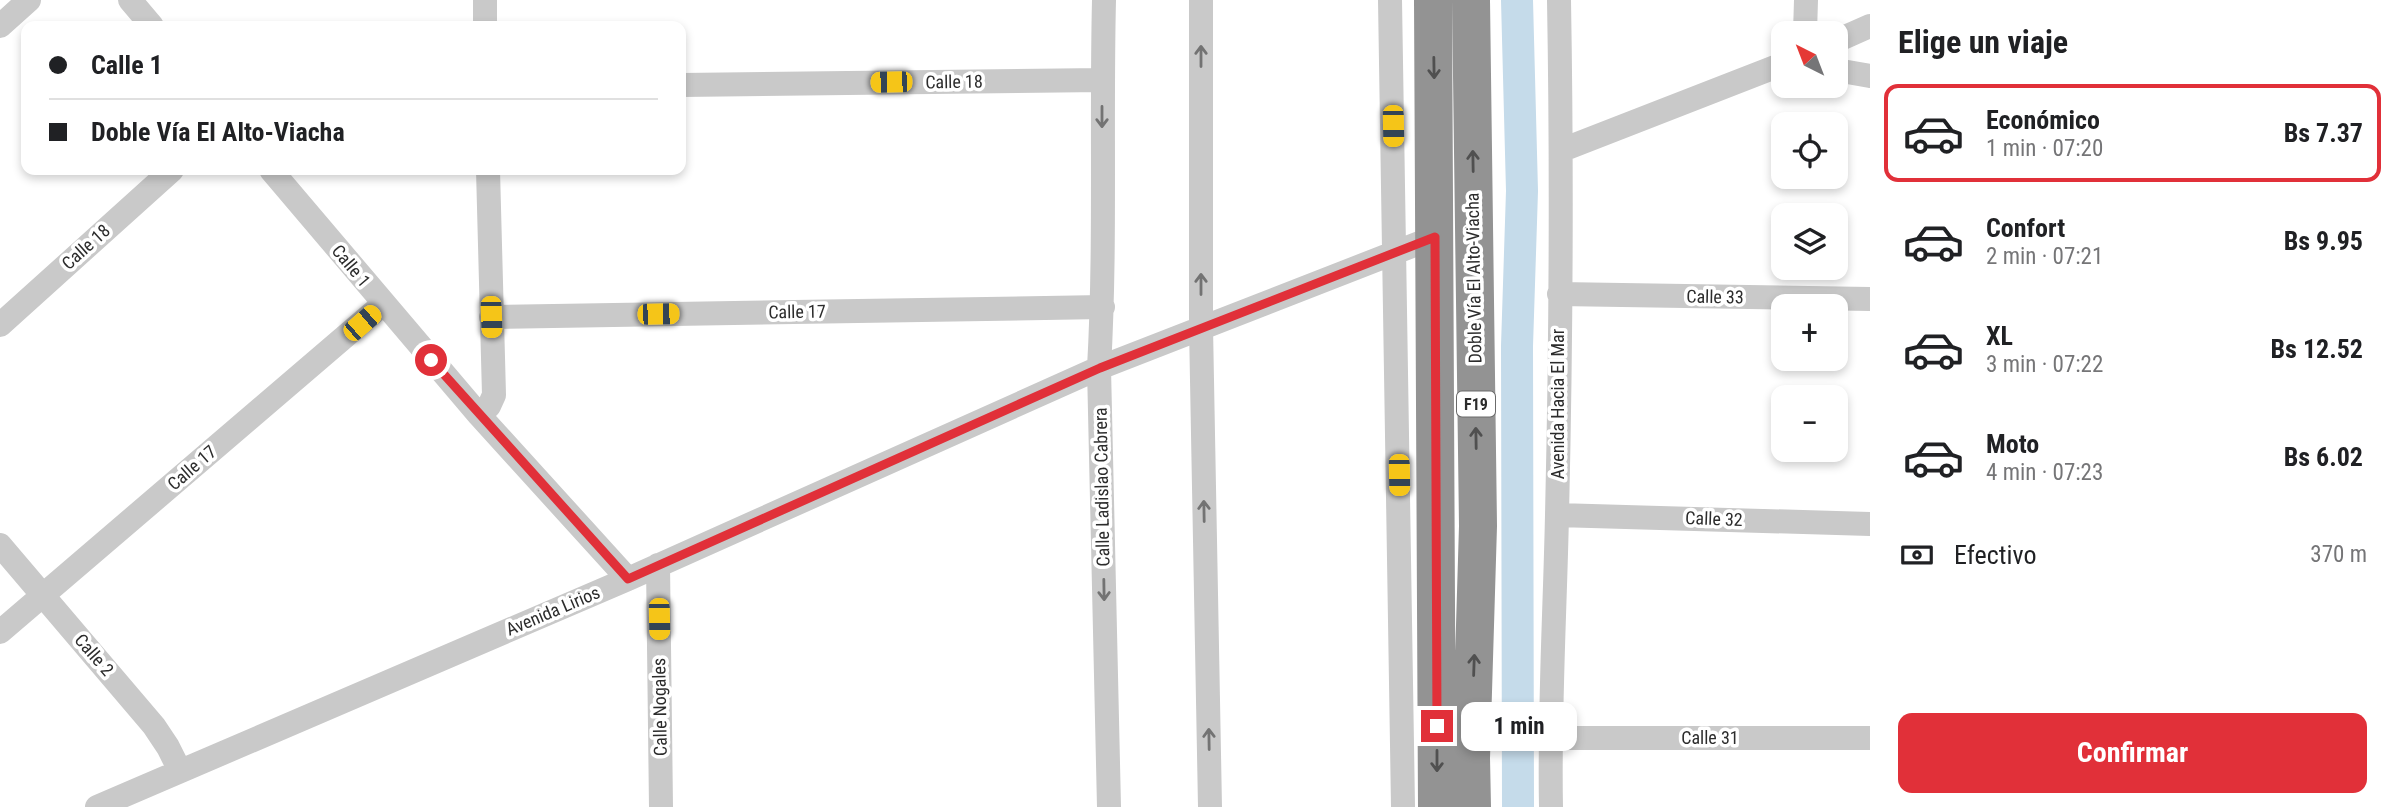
<!DOCTYPE html>
<html lang="es">
<head>
<meta charset="utf-8">
<style>
	:root { --surface:#fff; --page:#f2f2f2; --text:#202124; --muted:#757577; --line:#e0e0e0; --accent:#e13039 }
	body { margin:0; font-family:"Roboto Condensed",sans-serif; background:var(--page); color:var(--text); height:100vh; display:flex; flex-direction:column; font-size:26px; white-space:nowrap }
	* { box-sizing:border-box; margin:0 }
	p { font-size:23px; color:var(--muted) }
	.icon { flex:none; width:38px; height:38px; fill:none; stroke:currentColor; stroke-width:2; stroke-linecap:round; stroke-linejoin:round }
	.map { position:relative; flex:1; overflow:hidden }
	.drawer { display:flex; flex-direction:column; background:var(--surface); width:525px }
	.drawer>* { flex:none }
	.hud { position:absolute; left:21px; top:21px; width:665px; height:154px; border-radius:14px; box-shadow:0 4px 10px #0003; display:grid; align-content:center; height:154px; padding:0 28px; background:var(--surface) }
	.needle { width:46px; rotate:318deg }
	.tools { position:absolute; left:1771px; top:21px; display:grid; gap:14px }
	.tools a { display:grid; place-items:center; width:77px; height:77px; border-radius:14px; background:var(--surface); box-shadow:0 4px 10px #0003; font-size:35px }
	.end { position:absolute; width:32px; height:32px; margin:-16px; border:9px solid #e13039; background:#fff; box-shadow:0 0 0 4px #fff }
	.from { border-radius:50% }
	.bubble { position:absolute; height:49px; border-radius:14px; background:var(--surface); box-shadow:0 4px 10px #0003; font-size:23px; font-weight:700; line-height:49px; text-align:center }
	.car { position:absolute; width:21px; height:42px; margin:-21px -10px; border-radius:9px; box-shadow:0 0 5px 2px #0007; background:linear-gradient(#f5c518 24%,#345 0 40%,#f5c518 0 76%,#345 0 86%,#f5c518 0) }
	.hud b { display:flex; align-items:center; gap:24px; height:66px; font-size:26px }
	.hud b+b { border-top:2px solid var(--line) }
	.hud i { width:18px; height:18px; background:var(--text) }
	ul { padding:0; list-style:none }
	li { display:flex; align-items:center; gap:21px; height:98px; margin:0 14px 10px; padding:0 14px; border:4px solid transparent; border-radius:14px }
	li div { flex:1 }
	li b { display:block; font-size:26px }
	li em { font-style:normal; font-weight:700 }
	li.on { border-color:var(--accent) }
	li>.icon { width:63px; height:63px; stroke-width:1.5 }
	h2 { padding:0 28px; font-size:32px; line-height:84px }
	.pay { display:flex; align-items:center; gap:18px; height:77px; padding:0 28px; font-size:26px }
	.pay p { margin-inline-start:auto }
	.primary-button { display:flex; gap:14px; margin-top:auto; padding:14px 28px }
	.primary-button a { flex:1; height:80px; border-radius:14px; background:var(--accent); color:#fff; font-size:28px; font-weight:700; line-height:80px; text-align:center }
	main { display:flex; flex:1; min-height:0 }
	.map>svg:first-child { display:block }
	.lines { fill:none; stroke-linecap:round; stroke-linejoin:round }
	.canal { stroke:#c5dbea; stroke-width:32 }
	.street { stroke:#c9c9c9; stroke-width:24 }
	.highway { stroke:#939393; stroke-width:38 }
	.oneway { stroke:#737373 }
	.oneway2 { stroke:#505050 }
	.route { stroke:#e13039; stroke-width:9 }
	.labels { text-anchor:middle; stroke-width:7; stroke-linejoin:round; paint-order:stroke }
	.shield { fill:#fff; stroke:#6b6b6b; stroke-width:2 }
	.shield-label { font-size:16px; font-weight:bold; fill:#2c2c2c }
	.street-label { font-size:18px; fill:#2c2c2c; stroke:#fff }
</style>
</head>
<body>
<main>
<div class="map">
<svg width="1870" height="807" viewBox="0 0 1870 807">
	<rect width="100%" height="100%" fill="#fff"/>
	<g class="lines">
		<path class="canal" d="M1517,0L1522,191L1517,346L1518,807"/>
		<path class="street" d="M130,0L152,26
			M485,0V26
			M1104,0C1101,122 1106,245 1099,368L1109,807
			M1201,0V327L1210,807
			M1390,0L1403,807
			M0,26L29,0
			M1805,33L1806,0
			M1836,41L1870,26
			M1836,70L1870,76
			M681,85L1102,80
			M1562,150L1783,64
			M271,170L479,415L628,579
			M1559,294L1870,299
			M491,317L1103,307
			M0,325L172,170
			M479,415L489,406L494,395L488,170
			M1557,515L1870,524
			M0,545L154,726L168,747L180,771
			M658,565L661,807
			M0,632L383,304
			M1550,738H1870
			M97,807L628,579L1099,368L1435,237
			M1551,807C1549,710 1555,612 1557,515C1561,343 1562,172 1559,0"/>
		<path class="highway" d="M1433,0L1437,807
			M1471,0L1478,526L1471,758L1472,807"/>
	</g>
	<defs><path id="oneway-shaft" d="M-6 0H5M1.5-3L5.5 0L1.5 3" fill="none" stroke-width="1.6" stroke-linecap="round" stroke-linejoin="round" transform="scale(1.75)"/></defs>
	<g class="oneway">
		<use href="#oneway-shaft" transform="translate(1201 56) rotate(-90)"/>
		<use href="#oneway-shaft" transform="translate(1102 117) rotate(90)"/>
		<use href="#oneway-shaft" transform="translate(1201 284) rotate(-90)"/>
		<use href="#oneway-shaft" transform="translate(1204 511) rotate(-91)"/>
		<use href="#oneway-shaft" transform="translate(1104 590) rotate(89)"/>
		<use href="#oneway-shaft" transform="translate(1209 739) rotate(-91)"/>
	</g>
	<g class="oneway2">
		<use href="#oneway-shaft" transform="translate(1434 68) rotate(89)"/>
		<use href="#oneway-shaft" transform="translate(1473 161) rotate(-91)"/>
		<use href="#oneway-shaft" transform="translate(1476 438) rotate(-91)"/>
		<use href="#oneway-shaft" transform="translate(1474 665) rotate(-88)"/>
		<use href="#oneway-shaft" transform="translate(1437 761) rotate(90)"/>
	</g>
	<g class="lines">
		<path class="route" d="M431,360L628,579L1100,368L1435,237L1437,726"/>
	</g>
	<g class="labels">
		<rect class="shield" x="1457" y="391.5" width="38" height="25" rx="5"/>
		<g class="shield-label">
			<text x="1476" y="410">F19</text>
		</g>
		<g class="street-label">
			<text transform="translate(954 82) rotate(-1)" y="6">Calle 18</text>
			<text transform="translate(86 247) rotate(-42)" y="6">Calle 18</text>
			<text transform="translate(351 266) rotate(50)" y="6">Calle 1</text>
			<text transform="translate(1474 278) rotate(-91)" y="6">Doble Vía El Alto-Viacha</text>
			<text transform="translate(1715 297) rotate(1)" y="6">Calle 33</text>
			<text transform="translate(797 312) rotate(-1)" y="6">Calle 17</text>
			<text transform="translate(1558 404) rotate(-90)" y="6">Avenida Hacia El Mar</text>
			<text transform="translate(192 468) rotate(-41)" y="6">Calle 17</text>
			<text transform="translate(1102 487) rotate(-91)" y="6">Calle Ladislao Cabrera</text>
			<text transform="translate(1714 519) rotate(2)" y="6">Calle 32</text>
			<text transform="translate(553 611) rotate(-23)" y="6">Avenida Lirios</text>
			<text transform="translate(94 655) rotate(49)" y="6">Calle 2</text>
			<text transform="translate(660 707) rotate(-91)" y="6">Calle Nogales</text>
			<text x="1710" y="744">Calle 31</text>
		</g>
	</g>
</svg>
<div class="tools">
<a><svg class="needle" viewBox="-14 -14 28 28"><path d="M0-13l5 13h-10z" fill="#e53935"/><path d="M0 13l5-13h-10z" fill="#757577"/></svg></a>
<a><svg class="icon" aria-label="locate" viewBox="0 0 24 24"><circle cx="12" cy="12" r="6"/><path d="M12 2v4M12 18v4M2 12h4M18 12h4"/></svg></a>
<a><svg class="icon" aria-label="layers" viewBox="0 0 24 24"><path d="M12 4l9 5-9 5-9-5zM3 14l9 5 9-5"/></svg></a>
<a>+</a>
<a>−</a>
</div>
<i class="end from" style="left:431px;top:360px"></i>
<i class="end" style="left:1437px;top:726px"></i>
<div class="bubble" style="left:1461px;top:702px;width:116px">1 min</div>
<i class="car" style="left:891px;top:82px;rotate:269deg"></i>
<i class="car" style="left:1393px;top:126px;rotate:179deg"></i>
<i class="car" style="left:658px;top:314px;rotate:89deg"></i>
<i class="car" style="left:491px;top:317px;rotate:178deg"></i>
<i class="car" style="left:362px;top:323px;rotate:49deg"></i>
<i class="car" style="left:1399px;top:475px;rotate:179deg"></i>
<i class="car" style="left:659px;top:619px;rotate:179deg"></i>
<div class="hud">
<b><i class="from"></i>Calle 1</b>
<b><i></i>Doble Vía El Alto-Viacha</b>
</div>
</div>
<section class="drawer">
<h2>Elige un viaje</h2>
<ul>
<li class="on"><svg class="icon" aria-label="car" viewBox="0 0 24 24"><path d="M5 17H2v-5l4-1 3-4h7l3 4 3 1v5h-3M9 17h6M6 11h13"/><circle cx="7" cy="17" r="2"/><circle cx="17" cy="17" r="2"/></svg><div><b>Económico</b><p>1 min · 07:20</p></div><em>Bs 7.37</em></li>
<li><svg class="icon" aria-label="car" viewBox="0 0 24 24"><path d="M5 17H2v-5l4-1 3-4h7l3 4 3 1v5h-3M9 17h6M6 11h13"/><circle cx="7" cy="17" r="2"/><circle cx="17" cy="17" r="2"/></svg><div><b>Confort</b><p>2 min · 07:21</p></div><em>Bs 9.95</em></li>
<li><svg class="icon" aria-label="car" viewBox="0 0 24 24"><path d="M5 17H2v-5l4-1 3-4h7l3 4 3 1v5h-3M9 17h6M6 11h13"/><circle cx="7" cy="17" r="2"/><circle cx="17" cy="17" r="2"/></svg><div><b>XL</b><p>3 min · 07:22</p></div><em>Bs 12.52</em></li>
<li><svg class="icon" aria-label="car" viewBox="0 0 24 24"><path d="M5 17H2v-5l4-1 3-4h7l3 4 3 1v5h-3M9 17h6M6 11h13"/><circle cx="7" cy="17" r="2"/><circle cx="17" cy="17" r="2"/></svg><div><b>Moto</b><p>4 min · 07:23</p></div><em>Bs 6.02</em></li>
</ul>
<div class="pay"><svg class="icon" aria-label="cash" viewBox="0 0 24 24"><path d="M3 7h18v10H3z"/><circle cx="12" cy="12" r="2"/></svg>Efectivo<p>370 m</p></div>
<div class="primary-button"><a>Confirmar</a></div>
</section>
</main>
</body>
</html>
